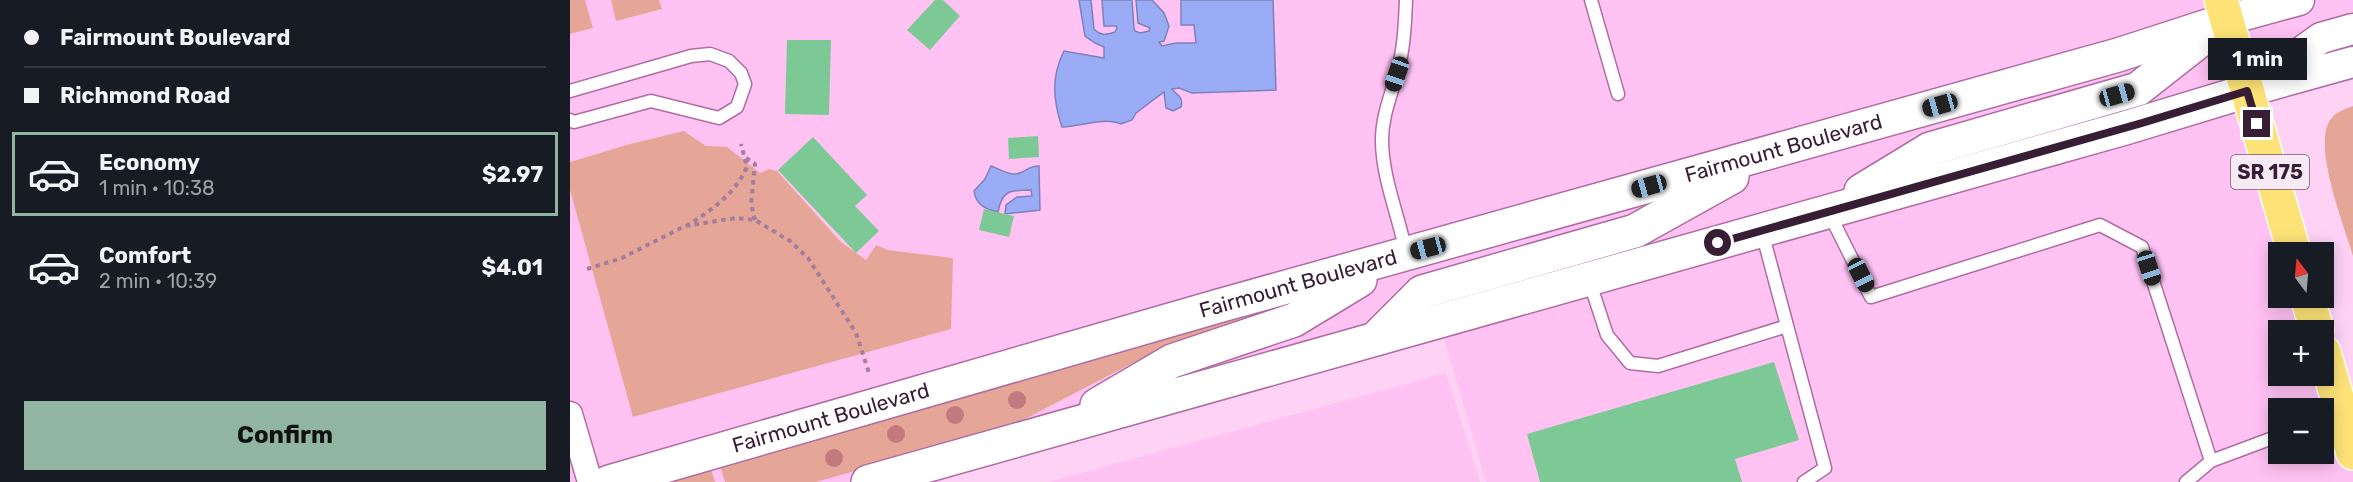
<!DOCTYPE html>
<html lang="en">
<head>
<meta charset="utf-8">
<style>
	:root { --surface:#171b24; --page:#242831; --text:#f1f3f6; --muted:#9ea1a6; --line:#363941; --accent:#90b6a2 }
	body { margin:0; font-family:Rubik,sans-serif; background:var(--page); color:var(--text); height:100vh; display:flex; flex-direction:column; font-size:22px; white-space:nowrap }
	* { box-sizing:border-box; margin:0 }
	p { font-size:20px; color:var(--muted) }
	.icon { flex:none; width:33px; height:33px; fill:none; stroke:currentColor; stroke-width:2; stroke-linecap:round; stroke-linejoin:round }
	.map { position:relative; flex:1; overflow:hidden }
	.side { display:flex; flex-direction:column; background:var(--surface); width:570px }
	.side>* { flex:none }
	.banner { display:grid; align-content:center; height:132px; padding:0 24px; background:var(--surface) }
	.needle { width:39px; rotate:344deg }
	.tools { position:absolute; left:1698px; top:242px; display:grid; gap:12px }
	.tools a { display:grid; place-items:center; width:66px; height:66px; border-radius:0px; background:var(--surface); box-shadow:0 3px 15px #0003; font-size:30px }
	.end { position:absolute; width:27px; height:27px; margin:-14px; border:8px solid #381e34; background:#fff; box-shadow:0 0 0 3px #fff }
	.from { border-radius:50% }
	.bubble { position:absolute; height:42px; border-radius:0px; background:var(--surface); box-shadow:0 3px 15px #0003; font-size:20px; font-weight:700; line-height:42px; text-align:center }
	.car { position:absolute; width:18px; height:36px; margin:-18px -9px; border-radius:8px; box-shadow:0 0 4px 2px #0007; background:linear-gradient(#222 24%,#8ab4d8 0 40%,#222 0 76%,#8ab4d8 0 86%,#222 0) }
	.banner b { display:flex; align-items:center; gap:21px; height:57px; font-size:22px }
	.banner b+b { border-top:2px solid var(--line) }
	.banner i { width:15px; height:15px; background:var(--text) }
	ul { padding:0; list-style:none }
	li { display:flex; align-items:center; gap:18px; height:84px; margin:0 12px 9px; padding:0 12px; border:3px solid transparent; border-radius:0px }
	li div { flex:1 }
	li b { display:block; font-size:22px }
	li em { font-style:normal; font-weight:700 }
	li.on { border-color:var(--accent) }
	li>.icon { width:54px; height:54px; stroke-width:1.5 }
	.primary-button { display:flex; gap:12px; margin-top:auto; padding:12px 24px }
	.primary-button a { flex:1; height:69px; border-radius:0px; background:var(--accent); color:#111; font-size:24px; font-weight:700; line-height:69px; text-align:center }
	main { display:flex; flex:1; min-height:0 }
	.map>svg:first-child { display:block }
	.built { fill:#ffc2f3; fill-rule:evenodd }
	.green { fill:#e6a697 }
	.water { fill:#9aacf5; stroke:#7d81bb; stroke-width:1.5 }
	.building { fill:#7dc995 }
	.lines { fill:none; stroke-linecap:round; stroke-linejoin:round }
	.service-casing { stroke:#ae6da2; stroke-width:15 }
	.minor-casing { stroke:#ae6da2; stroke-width:27 }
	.tertiary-casing { stroke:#ae6da2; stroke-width:33 }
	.secondary-casing { stroke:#ae6da2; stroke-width:36 }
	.primary-casing { stroke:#fff; stroke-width:36 }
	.path { stroke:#a27f9c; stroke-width:4; stroke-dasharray:4.5 4.5; stroke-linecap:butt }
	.service { stroke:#fff; stroke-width:12 }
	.minor { stroke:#fff; stroke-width:24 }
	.tertiary { stroke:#fff; stroke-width:30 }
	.secondary { stroke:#fff; stroke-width:33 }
	.primary { stroke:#fde377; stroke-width:33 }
	.tree { fill:#c37a7e }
	.route { stroke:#381e34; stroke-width:8 }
	.labels { text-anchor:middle; stroke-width:6; stroke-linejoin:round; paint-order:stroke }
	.shield { fill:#f8eaf5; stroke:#725b6e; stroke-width:1.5 }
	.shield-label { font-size:20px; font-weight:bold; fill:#381e34 }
	.street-label { font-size:21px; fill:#381e34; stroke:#f8eaf5 }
</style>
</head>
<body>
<main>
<section class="side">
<div class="banner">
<b><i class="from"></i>Fairmount Boulevard</b>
<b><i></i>Richmond Road</b>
</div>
<ul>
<li class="on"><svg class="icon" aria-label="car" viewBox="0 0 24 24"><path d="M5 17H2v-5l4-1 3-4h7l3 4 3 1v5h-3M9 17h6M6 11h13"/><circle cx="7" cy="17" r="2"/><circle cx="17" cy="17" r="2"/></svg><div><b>Economy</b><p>1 min · 10:38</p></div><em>$2.97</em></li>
<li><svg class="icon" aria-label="car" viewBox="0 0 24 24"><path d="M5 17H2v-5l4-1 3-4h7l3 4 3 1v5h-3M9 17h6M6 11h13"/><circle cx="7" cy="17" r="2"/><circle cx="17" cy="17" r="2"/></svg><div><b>Comfort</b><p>2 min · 10:39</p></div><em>$4.01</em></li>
</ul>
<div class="primary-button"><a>Confirm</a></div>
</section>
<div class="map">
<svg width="1783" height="482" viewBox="0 0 1783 482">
	<rect width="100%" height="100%" fill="#fdd2f4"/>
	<path class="built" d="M0,0H1783V62L1677,91L1708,252V297H1737L1747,330H1708V375H1754L1783,453V482H916L872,331L367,482H0ZM1708,408H1754V453H1708Z
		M876,373L910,482H479Z"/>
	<path class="green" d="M0,0H15L23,28L0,34Z
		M41,0H89L92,9L46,21Z
		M1783,106V256C1774,226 1745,152 1758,124C1763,113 1772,110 1783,106Z
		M114,131L136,146L157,147L190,173L199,169L207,171L271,242L296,260L306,245L318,250L383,258L381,329L63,417L0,190V162L60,144Z
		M715,304L718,306L710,318L580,354L438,428L246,482H155L149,462Z
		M140,465L145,482H86Z"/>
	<path class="water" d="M509,0H521L524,29C531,36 536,35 545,32L547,28L546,26H534L532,0H562L564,28L565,31L570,33L579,31L580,28L568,23L566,0H582L594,13L599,26L594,41L589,42L592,46L606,43H626L624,25H611V0H703L706,90L622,93L609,88L602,89C606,95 614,96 611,107L603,111L596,108L594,92L566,113L562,120L551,124C534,117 512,126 492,127C483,100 481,77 494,51L534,58V47L525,43L515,36Z
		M421,166C430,169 441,177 450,173C457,170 460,166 469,166L470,210L435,214L436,205L447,197L462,196L461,190C440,190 432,190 428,212C415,209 406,205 404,191L415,179Z"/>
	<path class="building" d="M365,0H373L390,16L360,50L337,30Z
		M217,40H261L259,115L215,114Z
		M468,136L469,157L439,159L438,138Z
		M243,137L297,195L285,206L309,231L286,253L208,170Z
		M414,209L444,216L439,237L409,230Z
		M1204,362L1229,440L1165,459L1172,482H970L957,434Z"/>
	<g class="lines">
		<defs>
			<path id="service" d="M836,0C835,25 834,49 827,73C821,96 812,116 812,140C812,178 829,216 836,253
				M1021,0L1048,94
				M0,91L121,56L140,54L159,61L171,73L175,84L167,107L149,118L81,101L4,122L0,120
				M1259,213L1301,297L1530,225L1572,247L1641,461L1616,482
				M1192,232L1255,468L1234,482
				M1019,280L1037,335L1060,363L1088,366L1217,326
				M1641,461L1708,436"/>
			<path id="minor" d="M0,414L20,482"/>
			<path id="tertiary" d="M1656,20L1729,0
				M1697,86L1783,62
				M1677,91L1751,38L1783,29"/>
			<g id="secondary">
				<path d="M1291,191L1360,149L1568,89L1638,34"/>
				<path d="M808,336L852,292L1065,231L1162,177"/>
				<path d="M527,405L602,361L724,320L790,280"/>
				<path id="s1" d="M39,482L652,305L1548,55L1656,20"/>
				<path d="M298,482L1555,128L1677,91"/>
			</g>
			<path id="primary" d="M1651,0L1724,252
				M1737,297L1747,330
				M1754,352L1783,453"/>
		</defs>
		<use href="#service" class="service-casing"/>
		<use href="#minor" class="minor-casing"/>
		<use href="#tertiary" class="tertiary-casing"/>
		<use href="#secondary" class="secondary-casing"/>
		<use href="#primary" class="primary-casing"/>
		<path class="path" d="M176,158L185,164L181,204L185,220
			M116,226C141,211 165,194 177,167L171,144
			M17,269L52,258L115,226L166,218L185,220L220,241L238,258L286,333L300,376"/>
		<use href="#service" class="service"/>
		<use href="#minor" class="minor"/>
		<use href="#tertiary" class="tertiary"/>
		<use href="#secondary" class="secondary"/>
		<use href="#primary" class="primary"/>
	</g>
	<g class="tree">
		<circle cx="447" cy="400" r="9"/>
		<circle cx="385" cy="415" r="9"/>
		<circle cx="326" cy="434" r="9"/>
		<circle cx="264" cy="458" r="9"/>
	</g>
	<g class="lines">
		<path class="route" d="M1148,243L1572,123L1677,91L1687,124"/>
	</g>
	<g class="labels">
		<rect class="shield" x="1661" y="155" width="78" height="34" rx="4.5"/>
		<g class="shield-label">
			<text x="1700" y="179">SR 175</text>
		</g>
		<g class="street-label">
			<text dy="7" stroke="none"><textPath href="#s1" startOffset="1221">Fairmount Boulevard</textPath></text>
			<text dy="7" stroke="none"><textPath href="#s1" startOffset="717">Fairmount Boulevard</textPath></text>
			<text dy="7" stroke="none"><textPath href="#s1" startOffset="231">Fairmount Boulevard</textPath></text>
		</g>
	</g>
</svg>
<div class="tools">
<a><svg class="needle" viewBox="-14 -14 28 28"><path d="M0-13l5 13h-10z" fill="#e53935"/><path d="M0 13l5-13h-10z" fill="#9ea1a6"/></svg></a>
<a>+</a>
<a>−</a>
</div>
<i class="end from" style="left:1148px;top:243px"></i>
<i class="end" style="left:1687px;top:124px"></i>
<div class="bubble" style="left:1638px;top:38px;width:99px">1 min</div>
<i class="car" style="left:827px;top:74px;rotate:199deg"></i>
<i class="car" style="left:1547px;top:95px;rotate:74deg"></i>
<i class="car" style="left:1370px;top:105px;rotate:254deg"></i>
<i class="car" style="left:1079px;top:186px;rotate:254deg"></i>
<i class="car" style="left:858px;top:248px;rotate:255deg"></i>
<i class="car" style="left:1579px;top:268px;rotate:162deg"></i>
<i class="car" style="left:1291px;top:275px;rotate:153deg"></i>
</div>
</main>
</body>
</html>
